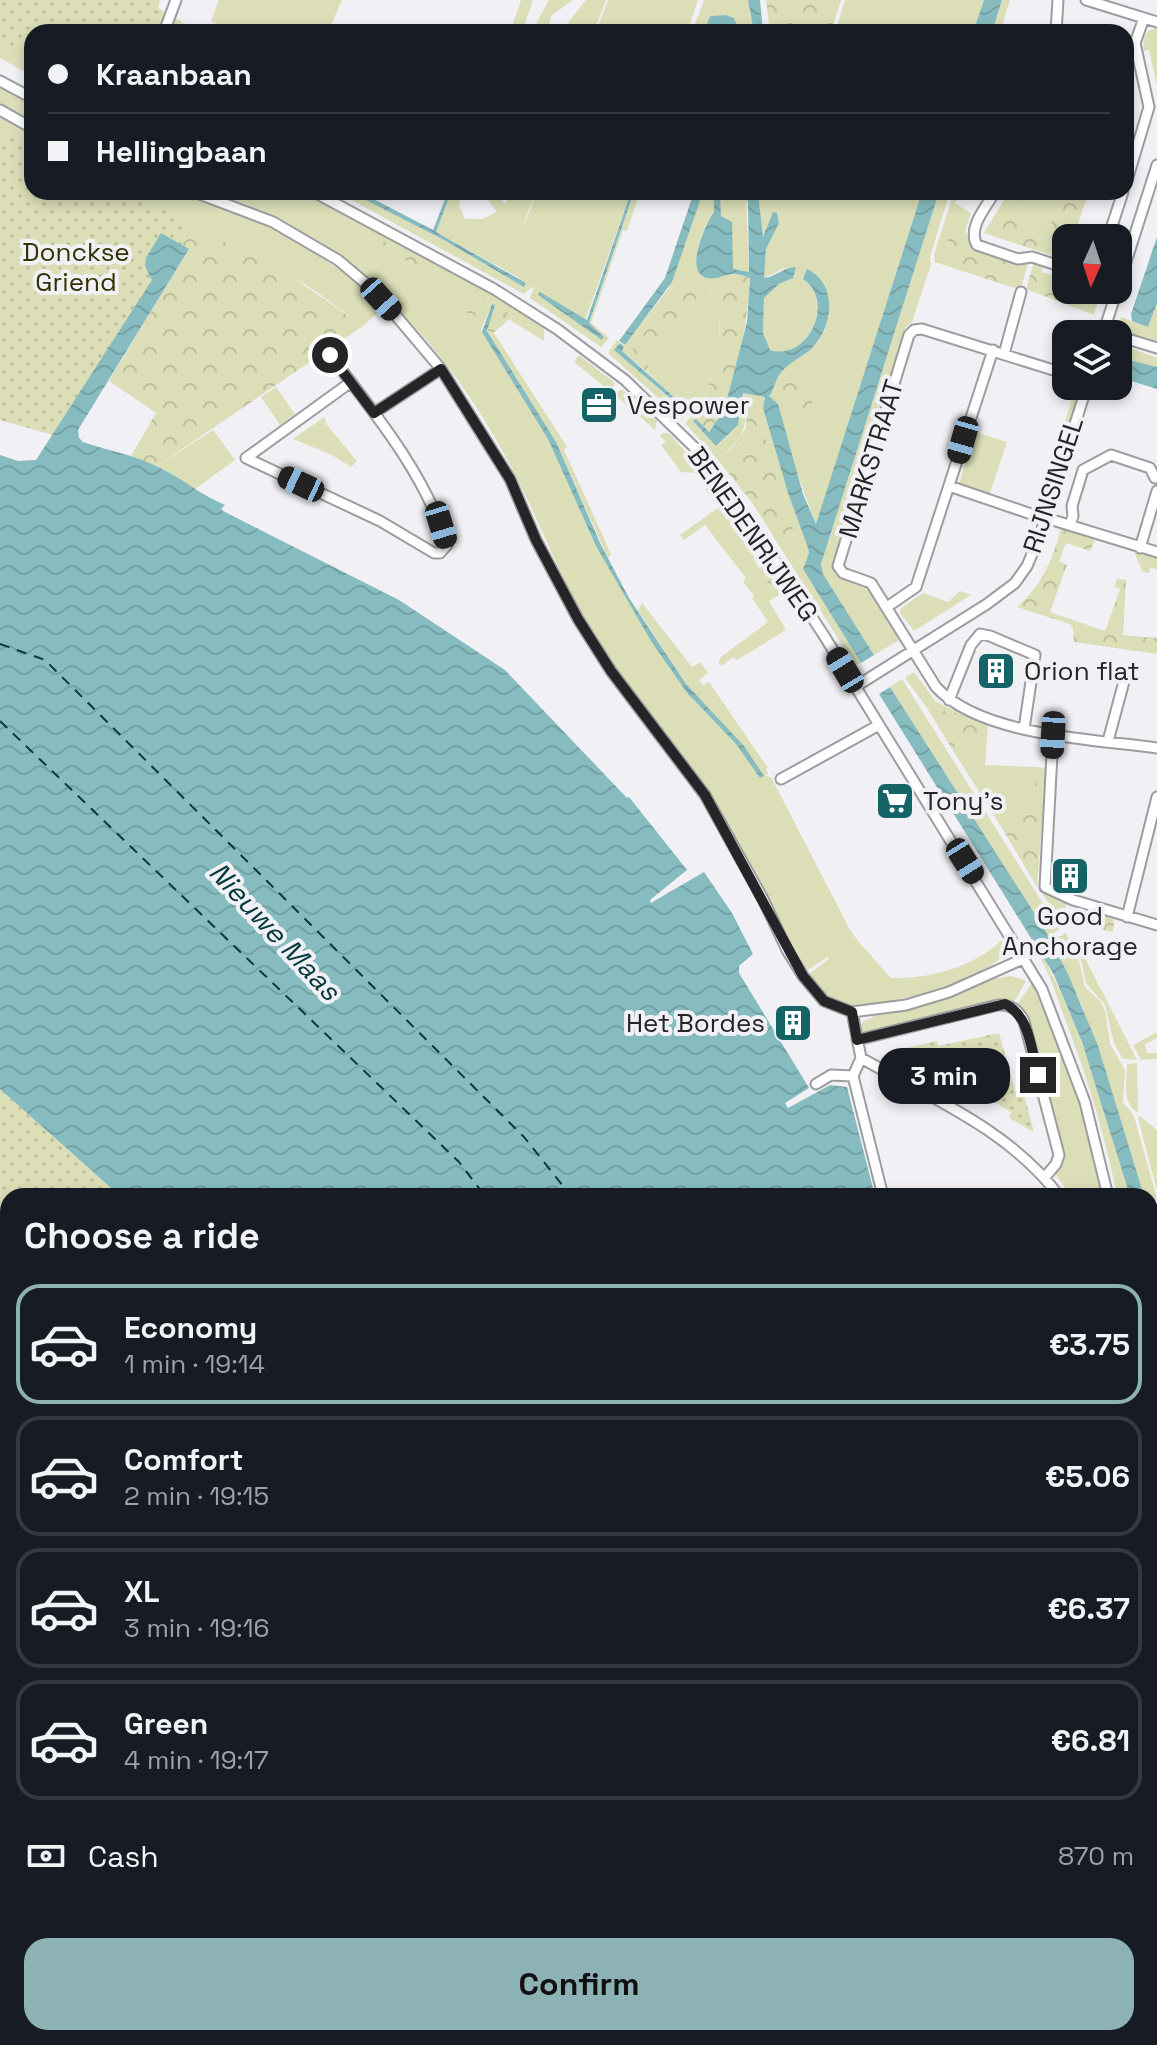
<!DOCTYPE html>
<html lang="en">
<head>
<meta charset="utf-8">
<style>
	:root { --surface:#171b24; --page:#20242c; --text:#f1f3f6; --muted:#9ea1a6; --line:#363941; --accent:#8db2b6 }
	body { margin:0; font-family:"Space Grotesk",sans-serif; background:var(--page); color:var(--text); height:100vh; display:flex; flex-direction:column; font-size:30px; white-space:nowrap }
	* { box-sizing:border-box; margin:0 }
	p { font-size:26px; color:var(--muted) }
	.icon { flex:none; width:44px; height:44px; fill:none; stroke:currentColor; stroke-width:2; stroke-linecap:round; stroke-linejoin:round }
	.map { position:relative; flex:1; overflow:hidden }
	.panel { position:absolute; left:0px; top:1188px; width:1158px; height:858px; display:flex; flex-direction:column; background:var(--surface); border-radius:24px 24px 0 0; box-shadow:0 4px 12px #0003 }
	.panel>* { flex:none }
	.top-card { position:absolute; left:24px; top:24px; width:1110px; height:176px; border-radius:24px; box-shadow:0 4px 12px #0003; display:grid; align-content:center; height:176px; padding:0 24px; background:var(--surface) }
	.needle { width:52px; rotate:183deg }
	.tools { position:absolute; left:1052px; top:224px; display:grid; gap:16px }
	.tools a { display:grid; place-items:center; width:80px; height:80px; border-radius:16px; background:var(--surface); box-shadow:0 4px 12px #0003; font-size:40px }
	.end { position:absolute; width:36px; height:36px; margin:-18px; border:10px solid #252527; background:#fff; box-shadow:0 0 0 4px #fff }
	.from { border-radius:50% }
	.bubble { position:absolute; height:56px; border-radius:24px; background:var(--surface); box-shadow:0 4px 12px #0003; font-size:26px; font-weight:800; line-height:56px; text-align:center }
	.car { position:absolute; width:24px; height:48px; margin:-24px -12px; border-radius:10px; box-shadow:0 0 6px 2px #0007; background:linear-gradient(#222 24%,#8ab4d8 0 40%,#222 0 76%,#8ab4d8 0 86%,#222 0) }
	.top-card b { display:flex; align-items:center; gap:28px; height:76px; font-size:30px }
	.top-card b+b { border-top:2px solid var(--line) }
	.top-card i { width:20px; height:20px; background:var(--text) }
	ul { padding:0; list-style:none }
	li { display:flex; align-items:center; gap:24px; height:120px; margin:0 16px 12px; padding:0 8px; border:4px solid var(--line); border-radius:24px }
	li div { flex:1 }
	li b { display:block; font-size:30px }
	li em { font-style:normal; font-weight:800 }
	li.selected { border-color:var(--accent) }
	li>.icon { width:72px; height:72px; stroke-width:1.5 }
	h2 { padding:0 24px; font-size:36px; line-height:96px }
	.pay { display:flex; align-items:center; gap:20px; height:88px; padding:0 24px; font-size:30px }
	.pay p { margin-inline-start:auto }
	.action { display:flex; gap:16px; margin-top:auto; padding:16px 24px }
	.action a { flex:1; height:92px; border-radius:24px; background:var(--accent); color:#111; font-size:32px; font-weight:800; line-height:92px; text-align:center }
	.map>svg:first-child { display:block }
	.grass { fill:#dbdeb7; fill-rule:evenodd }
	.forest { fill:url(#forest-crowns) }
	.park { fill:url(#park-dots) }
	.water { fill:url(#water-waves) }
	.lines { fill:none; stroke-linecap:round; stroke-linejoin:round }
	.ferry { stroke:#043a3d; stroke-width:2; stroke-dasharray:10 8; stroke-linecap:butt }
	.minor-casing { stroke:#9c9da0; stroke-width:13 }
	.minor { stroke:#fff; stroke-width:9 }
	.route { stroke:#252527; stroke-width:10 }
	.labels { text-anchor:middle; stroke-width:8; stroke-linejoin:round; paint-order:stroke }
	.park-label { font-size:26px; fill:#313200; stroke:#f1f1f5 }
	.poi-label { font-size:26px; fill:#252527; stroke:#f1f1f5; text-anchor:start }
	.street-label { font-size:26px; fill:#252527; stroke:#f1f1f5 }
	.water-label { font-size:28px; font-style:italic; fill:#043a3d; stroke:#f1f1f5 }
</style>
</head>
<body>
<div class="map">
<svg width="1157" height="2045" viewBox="0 0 1157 2045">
	<defs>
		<pattern id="forest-crowns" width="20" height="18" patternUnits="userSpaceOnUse" patternTransform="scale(2)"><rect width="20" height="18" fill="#dbdeb7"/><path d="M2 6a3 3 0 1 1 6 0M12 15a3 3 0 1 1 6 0" fill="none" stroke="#bcbe9d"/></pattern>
		<pattern id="park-dots" width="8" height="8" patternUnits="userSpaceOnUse" patternTransform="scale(2)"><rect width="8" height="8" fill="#dbdeb7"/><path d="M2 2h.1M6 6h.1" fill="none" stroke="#bcbe9d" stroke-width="1.8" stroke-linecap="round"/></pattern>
		<pattern id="water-waves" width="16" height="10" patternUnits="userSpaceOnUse" patternTransform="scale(2)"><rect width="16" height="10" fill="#86bcbf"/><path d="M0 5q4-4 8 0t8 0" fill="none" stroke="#74a1a4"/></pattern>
	</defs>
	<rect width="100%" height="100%" fill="#f1f1f5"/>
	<path class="grass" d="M0,0L32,53V76L0,58Z
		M219,0H342L328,32H230V30L211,21Z
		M521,0H533L522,32H510Z
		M549,0H573L552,15L546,32H535L537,22Z
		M586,0H606L594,32H564L570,20Z
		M608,0H698L687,32H596Z
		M704,0H748L754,32H740L734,18L726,15L710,16L704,32H692Z
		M845,0H984L973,32H835Z
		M1002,0H1010L1000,32H992Z
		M1152,29H1157V85L1149,50L1144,51C1143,43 1143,33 1152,29Z
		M0,87L32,104V123L0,104Z
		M0,116L32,135V150L0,135Z
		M86,192C113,192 153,188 178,193C256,209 325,255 385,306L363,326L314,290L253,253L185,234Z
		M208,192H304L418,251L499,296L544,325V341L510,320L513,316L492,304L481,330L548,439L596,546L695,702L736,744L760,778L763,776L686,684L638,610L642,603L692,667L700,662L708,673L699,680L703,685L709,682L768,768L766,769L768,773L765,776L771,777L849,928L857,940L891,978C930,979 974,967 1002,940C1003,946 1005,952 1001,957C981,981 870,1013 840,1004C826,999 818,985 809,974L829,959L827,957L805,972C770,915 745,852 710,796C674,739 627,691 593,633C565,586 545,536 521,486C476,395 419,318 337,257C298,228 255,203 208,192ZM337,217L484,295L476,315L465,294L383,248Z
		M346,192H350L444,240L524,287L526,283L516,276L436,232L451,192H461L459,205L465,219H482L497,212L482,192H494L505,204L511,192H535L520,235L537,192H631L583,326L602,340L604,337L589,324L634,192H640L627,231L623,230L591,323L609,338L601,347L530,298L534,288L532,287L524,294L344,196Z
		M703,192H714V212C703,228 689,258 702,277C715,280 727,271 739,274L738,285L714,288L708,294C708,306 718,310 719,322C722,354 706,396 694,423L717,446L738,425L743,392L765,396L763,408L788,493L808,548L809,553L803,569L861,663L855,665L790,563L798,544L777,483L757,406L746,404C746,435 740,440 718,460L685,423L692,416L690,413L682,419L608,353L617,340L620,343L615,350L683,411H686L646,371L664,337L698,297L661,313L628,356L621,350L669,288Z
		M720,192H745L746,194L749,272L732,269V222L721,216Z
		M758,192H779L777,199H781L783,192L806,195L814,192L865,195V192H922L816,525L769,395C775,386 776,377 784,368C792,361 802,357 810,350C833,331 837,291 813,272L803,279C837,303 803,368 769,349L763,333L764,298L779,284L791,279L795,267L782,269L764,278L766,249L779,222L777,213L773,212L765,237H763Z
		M939,192H950L930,257L931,265L912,322L906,327L833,562L835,574L870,589L903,638L874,655L823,574L821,564Z
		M954,192H961L955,203L971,213L965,230L949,227L948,249L939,250L935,262L934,254Z
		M1026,192H1081L1052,216L1053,235L1048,239L1036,238L1029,229L1019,225L1018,212L1028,201Z
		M1157,303V342L1121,331L1119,327L1121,317L1148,327Z
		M494,333L567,447L564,450L611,554L608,558L556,442L490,336Z
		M1118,343L1157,358V367L1118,357Z
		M579,355L615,383L611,392L574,362Z
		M1076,386L1079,387L1080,392L1041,513L1037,511Z
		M276,387L295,414L280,425L261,397Z
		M620,390H623L657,421L655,430L615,395Z
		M324,417L327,425L357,461L351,467L332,455L293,439Z
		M213,430L235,460L194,490L157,466Z
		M975,432L1007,442L989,496L958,487Z
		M663,433H669L698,466V470L694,473L681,472L661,445L666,442L660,436Z
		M718,508L749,551L776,597L769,601L786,630L737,660L733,657L722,666L718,663L721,657L768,622L752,598L754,596L743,582L746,578L705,525L684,540L680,535Z
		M1133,550L1157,557V569L1150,568L1149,573L1143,572Z
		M960,591L971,595L914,631L900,613L901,608L923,593L948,602Z
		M912,673H915L935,701L961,714L927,708L905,678Z
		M902,679L1059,929L1048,937L890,687Z
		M963,738L987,739L985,765L1036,767L1033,815H1023L1002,828L952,749Z
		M1066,933L1080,965L1085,987L1100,1001L1105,1010L1110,1044L1125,1070L1123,1102L1134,1116L1156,1195L1157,1235L1150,1213V1196H1144L1083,1008L1051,941Z
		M1038,949C1083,1025 1104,1112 1130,1196H1117C1105,1133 1085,1071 1062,1011C1054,988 1048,970 1036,950Z
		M1083,954L1137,1060L1123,1059L1114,1044L1105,1005L1086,983L1080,955Z
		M1012,976L1026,981L1013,1004L996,1000L866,1034L861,1030L862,1022L873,1017V1015L917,1007L990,979Z
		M1032,983C1064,1033 1094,1137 1103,1196H1071L1054,1172L1058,1166L1016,1006Z
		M1157,1032V1038L1145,1044L1147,1053H1157V1059L1141,1060L1133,1045Z
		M1137,1063L1138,1113C1121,1102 1127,1082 1127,1064Z
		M1140,1116L1157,1130V1191L1138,1118Z
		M1150,1262L1157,1285V1394L1150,1364Z
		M1150,1437L1157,1457V1515L1150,1511Z
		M1157,1546V1594C1147,1578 1149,1563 1157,1546Z
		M8,1822V1888L0,1894V1829Z"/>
	<path class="forest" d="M766,0H841L831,32H770Z
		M1009,192H1026L1028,201L1018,212L1019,225L1029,229L1036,238L1048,239L1053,235C1053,230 1051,226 1051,221C1051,212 1080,192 1089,192L1073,238H1066V260L984,233Z
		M327,211L485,295L476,315L472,317L464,310L465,294L383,248Z
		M949,227L965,230C971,256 997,257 1021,264L1029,261L1020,290L935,262L939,250L947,249L949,245L947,237Z
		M198,232L253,253L275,265L363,326L157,466L131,456L156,413L109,381L189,249L161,233L185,234Z
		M1034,262L1043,265L1042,272L1066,280V290H1101L1094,315L1026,289Z
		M739,274L750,278C748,316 736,408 708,432L696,419C707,398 723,344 719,320C717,311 709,306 706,298L714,288L737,284Z
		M685,281L697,290L698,297L664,337L646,371L628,356L680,284Z
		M495,305L513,316L490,336L487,327Z
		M791,374L801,375L812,388V403L808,410C793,413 786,406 777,396Z
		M747,403L757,405L777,483L798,544L790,563L753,504L718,460L734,446L746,428Z
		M706,477C725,481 751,530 762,547L760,555L753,558L700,481Z
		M1061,529L1095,540L1090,551L1066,543L1059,561L1067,565L1050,612L1105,631L1120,589L1114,587L1117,579L1126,580L1123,635L1157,638V654L1074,642L1073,628L1070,624L1017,607C1042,586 1052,560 1061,529Z
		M765,564L774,566L788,589L776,597L759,568Z
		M927,708L961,714L988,725L987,739L963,738L952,749Z
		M1036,767L1046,768L1037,887L1002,828L1023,815H1032Z
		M1040,890L1068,900L1061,921L1059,918Z
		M1073,912L1104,921L1107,914L1112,916L1114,922L1113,932L1070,922Z
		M0,1410L8,1420V1519H0Z
		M0,1582L8,1583V1613L0,1619Z
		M286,2038H347L355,2045H276Z"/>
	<path class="park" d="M0,0H160L158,8L185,24L186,32H32V55L0,43Z
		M0,132L32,146V192H127L194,225L56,436L0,420Z
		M999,1033L1016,1093L1023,1091L1034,1132L1009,1118L1011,1112L922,1060L919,1064L897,1050L937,1041L938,1046Z
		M0,1089L120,1196H8V1420L0,1410Z"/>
	<path class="water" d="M748,0H760L763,32H754Z
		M984,0H1002L992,32H973Z
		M726,15L734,18L740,32H704L710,16Z
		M350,192H360L433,230L448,192H451L436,232L526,283L524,287L444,240Z
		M631,192H634L589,323L604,337L602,340L538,295L540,292L587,320Z
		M694,192H703L672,282L625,345L619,341L665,278Z
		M714,192H720L721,216L732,222L733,269L749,272L748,203L745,192H758L763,237L773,212L777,213L779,223L766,249L764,278C776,277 783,267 796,267L793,278L779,284L764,298L763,333L770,350C808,362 836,301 803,279L807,269C837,283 834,324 814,346C806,355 793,360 784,369C775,377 775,389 769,396L778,404L803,494L816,524L922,192H939L821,564L823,574L874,655L861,663L803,569L809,553L808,548L788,493L763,408L765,397L743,393L738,425L716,446L693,421L696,419L709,432L724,411L747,322L750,278C744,276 737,273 732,274C723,275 717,280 707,278C683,273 706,223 714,212Z
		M161,233L189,249L78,430L79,438L83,442C106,450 131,454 154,465C179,476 199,494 225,505L221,509L223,511L399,600L505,670L627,798L629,797L687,870L650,900L651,903L704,872L732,913L753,954L739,966V973L809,1088L785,1103L788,1108L830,1085L847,1087L875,1196H120L0,1089V455L18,461L36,460L152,280L145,266L146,258Z
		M1157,237V303L1148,327L1132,321L1131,314Z
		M492,304L495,305L487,331L556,442L601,545L629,598L686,684L744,746L764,776L760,778L736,744L688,694L651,641L596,546L548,439L482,332Z
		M620,343L624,346L622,351L686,408L685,411L614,350Z
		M1118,357L1157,367V389L1118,377Z
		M890,687L1045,930L1068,974L1098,1046L1144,1196H1130L1082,1042L1054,975L879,694Z
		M1150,1213L1157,1235V1285L1150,1262Z
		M1150,1629L1157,1639V2045H826L822,2038H1150Z
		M0,1667L8,1673V1730L0,1722Z
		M227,2038H286L276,2045H219Z
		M347,2038H689L698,2045H355Z
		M713,2038H809L813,2045H717Z"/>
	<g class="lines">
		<path class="ferry" d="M0,644L45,660L524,1137L571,1196
			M0,721L459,1162L485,1196
			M1150,1862L1157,1867
			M1150,1935L1157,1938"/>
		<defs>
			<path id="minor" d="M1086,0L1157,22
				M164,32L176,0
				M1056,32L1058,0
				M0,81L32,98
				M0,110L32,128
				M1126,184L1149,107L1135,43L1144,18
				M194,192L273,222L338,260L376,292L441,369L510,479L536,540L578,619L611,671L705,795L763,899L787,950L803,976L824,1001L852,1012L906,1005L949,992L1025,958
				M314,192L494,289L557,329L625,380L694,447L730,493L823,634L1042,989L1085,1102L1108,1196
				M995,192C986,207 967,228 977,245L1018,259L1032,257L1066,268
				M1108,238L1123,192
				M1118,287L1157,165
				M1103,334L1117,290
				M1118,336L1157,348
				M1004,354L1021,292
				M330,355C374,412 426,475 447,545L440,553H434L380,521L246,458L351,382
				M1066,374L922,329L914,330L909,335L838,566L843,573L871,583L936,687C981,736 1093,739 1157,748
				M374,413L441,369
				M949,486L1034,515
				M1046,518L1157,552
				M1070,525L1073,516L1072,506L1083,470L1111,455L1150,468L1155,478
				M1140,548L1157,491
				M887,607L916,587L993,350
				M855,687L987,604L1015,583L1027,566L1040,535L1087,386
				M949,700L971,645L980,634L990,636L1035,655L1024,729
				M1053,735L1045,887L1073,900L1157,925
				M1108,741L1126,674
				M781,779L879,725
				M1127,917L1157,797
				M852,1012L861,1058C930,1097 1011,1131 1059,1196
				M857,1040L998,1005C1011,1004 1018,1010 1024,1021L1059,1155L1056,1164L1045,1177
				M861,1058L853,1076L883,1196
				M816,1084L831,1075L853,1076
				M1150,1406L1157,1433
				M0,1655L8,1661
				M0,1960L8,1954
				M3,2035L12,2045"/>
		</defs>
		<use href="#minor" class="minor-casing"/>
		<use href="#minor" class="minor"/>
	</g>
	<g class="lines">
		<path class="route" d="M330,355L374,413L441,369L510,479L536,540L578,619L611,671L705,795L803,976L824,1001L852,1012L857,1040L1005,1004C1030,1016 1031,1050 1038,1075"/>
	</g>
	<defs>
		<symbol id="office-square" viewBox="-11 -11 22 22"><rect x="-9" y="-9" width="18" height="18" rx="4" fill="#136367" stroke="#f1f1f5"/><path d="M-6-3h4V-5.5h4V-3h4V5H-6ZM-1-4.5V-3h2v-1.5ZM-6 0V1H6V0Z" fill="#fff"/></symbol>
		<symbol id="building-square" viewBox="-11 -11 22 22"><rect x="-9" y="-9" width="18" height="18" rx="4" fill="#136367" stroke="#f1f1f5"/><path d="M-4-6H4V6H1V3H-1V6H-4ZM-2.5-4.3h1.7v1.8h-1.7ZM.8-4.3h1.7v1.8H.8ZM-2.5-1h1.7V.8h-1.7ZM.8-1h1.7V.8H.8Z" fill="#fff"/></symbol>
		<symbol id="supermarket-square" viewBox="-11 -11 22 22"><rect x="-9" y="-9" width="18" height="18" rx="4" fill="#136367" stroke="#f1f1f5"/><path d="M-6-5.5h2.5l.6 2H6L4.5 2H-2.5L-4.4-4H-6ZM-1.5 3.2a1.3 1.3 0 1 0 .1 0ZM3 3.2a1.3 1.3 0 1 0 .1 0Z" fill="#fff"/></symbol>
	</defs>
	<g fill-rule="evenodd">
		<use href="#office-square" x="577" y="383" width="44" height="44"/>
		<use href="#building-square" x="974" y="649" width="44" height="44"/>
		<use href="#supermarket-square" x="873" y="779" width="44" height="44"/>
		<use href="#building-square" x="1048" y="854" width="44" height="44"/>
		<use href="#building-square" x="771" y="1001" width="44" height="44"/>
	</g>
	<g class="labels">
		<g class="park-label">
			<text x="76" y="261">Donckse<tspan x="76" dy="30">Griend</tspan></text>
		</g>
		<g class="poi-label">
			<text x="627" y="414">Vespower</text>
			<text x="1024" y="680">Orion flat</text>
			<text x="923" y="810">Tony's</text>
			<text x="1070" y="925" text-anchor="middle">Good<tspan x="1070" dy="30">Anchorage</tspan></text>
			<text x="765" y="1032" text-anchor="end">Het Bordes</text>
		</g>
		<g class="street-label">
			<text transform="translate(871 459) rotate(-73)" y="9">MARKSTRAAT</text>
			<text transform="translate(1053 485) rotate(-72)" y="9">RIJNSINGEL</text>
			<text transform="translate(753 534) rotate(55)" y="9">BENEDENRIJWEG</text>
		</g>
		<g class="water-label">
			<text transform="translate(275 931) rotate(47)" y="10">Nieuwe Maas</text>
		</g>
	</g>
</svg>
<div class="tools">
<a><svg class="needle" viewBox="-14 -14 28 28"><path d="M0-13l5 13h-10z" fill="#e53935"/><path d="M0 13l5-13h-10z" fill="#9ea1a6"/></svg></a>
<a><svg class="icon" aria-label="layers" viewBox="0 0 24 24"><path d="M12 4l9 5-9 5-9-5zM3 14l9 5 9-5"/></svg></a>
</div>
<i class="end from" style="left:330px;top:355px"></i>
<i class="end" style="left:1038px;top:1075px"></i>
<div class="bubble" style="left:878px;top:1048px;width:132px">3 min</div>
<i class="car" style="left:381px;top:299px;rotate:138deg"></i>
<i class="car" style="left:963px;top:440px;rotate:196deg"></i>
<i class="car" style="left:301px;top:484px;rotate:295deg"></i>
<i class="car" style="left:441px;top:525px;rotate:163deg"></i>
<i class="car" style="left:845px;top:670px;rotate:329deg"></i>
<i class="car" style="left:1053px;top:735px;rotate:183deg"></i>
<i class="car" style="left:965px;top:861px;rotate:148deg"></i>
<div class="top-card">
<b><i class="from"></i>Kraanbaan</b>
<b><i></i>Hellingbaan</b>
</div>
<section class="panel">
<h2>Choose a ride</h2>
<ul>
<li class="selected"><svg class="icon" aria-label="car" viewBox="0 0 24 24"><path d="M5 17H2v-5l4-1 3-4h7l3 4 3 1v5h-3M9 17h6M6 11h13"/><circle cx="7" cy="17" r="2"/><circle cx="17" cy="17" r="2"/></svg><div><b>Economy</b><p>1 min · 19:14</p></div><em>€3.75</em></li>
<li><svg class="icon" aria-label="car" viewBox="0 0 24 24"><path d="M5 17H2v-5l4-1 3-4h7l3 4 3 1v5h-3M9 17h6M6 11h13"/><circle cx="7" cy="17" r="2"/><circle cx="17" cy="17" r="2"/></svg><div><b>Comfort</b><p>2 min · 19:15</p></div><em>€5.06</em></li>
<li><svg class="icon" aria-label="car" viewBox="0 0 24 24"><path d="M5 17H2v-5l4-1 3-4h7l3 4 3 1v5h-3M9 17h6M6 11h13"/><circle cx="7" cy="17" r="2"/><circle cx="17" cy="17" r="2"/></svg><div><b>XL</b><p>3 min · 19:16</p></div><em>€6.37</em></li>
<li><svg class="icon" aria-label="car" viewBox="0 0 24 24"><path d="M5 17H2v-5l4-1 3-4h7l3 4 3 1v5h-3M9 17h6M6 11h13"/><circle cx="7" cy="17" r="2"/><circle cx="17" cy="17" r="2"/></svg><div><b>Green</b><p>4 min · 19:17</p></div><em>€6.81</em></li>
</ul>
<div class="pay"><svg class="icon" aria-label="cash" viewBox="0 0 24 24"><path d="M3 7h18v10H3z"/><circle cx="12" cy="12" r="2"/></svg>Cash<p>870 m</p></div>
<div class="action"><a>Confirm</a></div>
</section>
</div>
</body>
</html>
